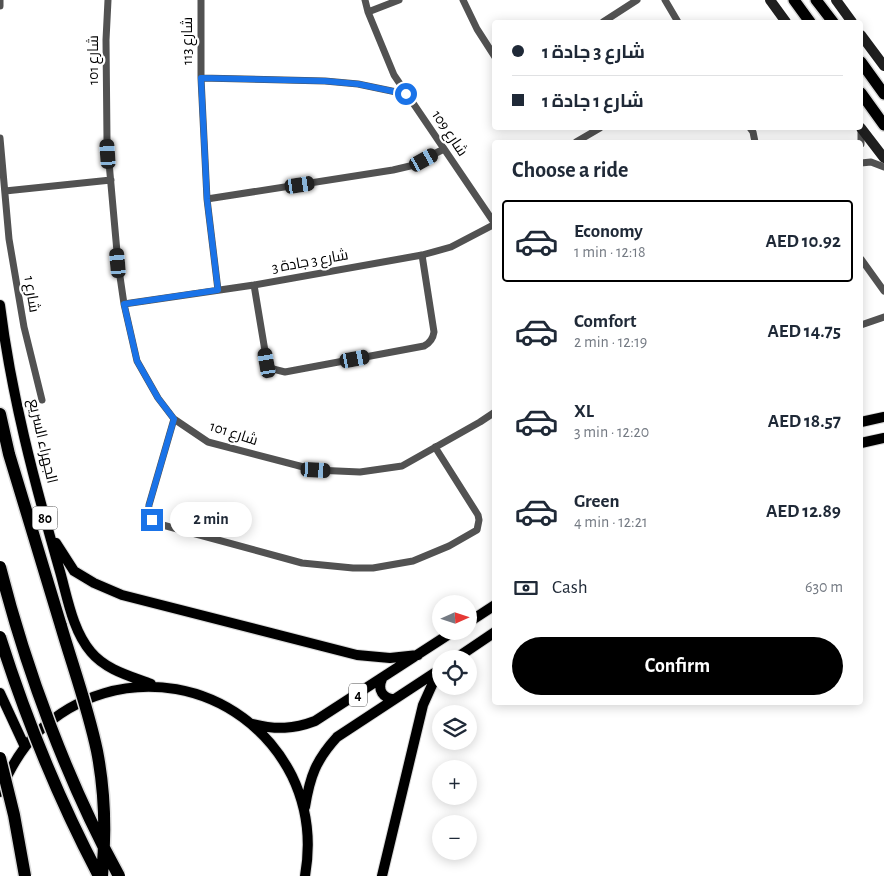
<!DOCTYPE html>
<html lang="en">
<head>
<meta charset="utf-8">
<style>
	:root { --surface:#fff; --page:#f2f2f3; --text:#1f2937; --muted:#747a83; --line:#e0e1e3; --accent:#000 }
	body { margin:0; font-family:"Alegreya Sans",Cairo,sans-serif; background:var(--page); color:var(--text); height:100vh; display:flex; flex-direction:column; font-size:19px; white-space:nowrap }
	* { box-sizing:border-box; margin:0 }
	p { font-size:16px; color:var(--muted) }
	.icon { flex:none; width:28px; height:28px; fill:none; stroke:currentColor; stroke-width:2; stroke-linecap:round; stroke-linejoin:round }
	.map { position:relative; flex:1; overflow:hidden }
	.panel { position:absolute; left:492px; top:140px; width:371px; height:565px; display:flex; flex-direction:column; background:var(--surface); border-radius:5px; box-shadow:0 2px 12px #0003 }
	.panel>* { flex:none }
	.banner { position:absolute; left:492px; top:20px; width:371px; height:110px; border-radius:5px; box-shadow:0 2px 12px #0003; display:grid; align-content:center; height:110px; padding:0 20px; background:var(--surface) }
	.needle { width:32px; rotate:87deg }
	.fabs { position:absolute; left:432px; top:595px; display:grid; gap:10px }
	.fabs a { display:grid; place-items:center; width:45px; height:45px; border-radius:50%; background:var(--surface); box-shadow:0 2px 12px #0003; font-size:25px }
	.end { position:absolute; width:22px; height:22px; margin:-11px; border:6px solid #1a73e8; background:#fff; box-shadow:0 0 0 2px #fff }
	.from { border-radius:50% }
	.bubble { position:absolute; height:35px; border-radius:18px; background:var(--surface); box-shadow:0 2px 12px #0003; font-size:16px; font-weight:600; line-height:35px; text-align:center }
	.car { position:absolute; width:15px; height:30px; margin:-15px -8px; border-radius:6px; box-shadow:0 0 4px 1px #0007; background:linear-gradient(#222 24%,#8ab4d8 0 40%,#222 0 76%,#8ab4d8 0 86%,#222 0) }
	.banner b { display:flex; align-items:center; gap:18px; height:48px; font-size:19px }
	.banner b+b { border-top:1px solid var(--line) }
	.banner i { width:12px; height:12px; background:var(--text) }
	ul { padding:0; list-style:none }
	li { display:flex; align-items:center; gap:15px; height:82px; margin:0 10px 8px; padding:0 10px; border:2px solid transparent; border-radius:5px }
	li div { flex:1 }
	li b { display:block; font-size:19px }
	li em { font-style:normal; font-weight:600 }
	li.active { border-color:var(--accent) }
	li>.icon { width:45px; height:45px; stroke-width:1.5 }
	h2 { padding:0 20px; font-size:22px; line-height:60px }
	.pay { display:flex; align-items:center; gap:12px; height:55px; padding:0 20px; font-size:19px }
	.pay p { margin-inline-start:auto }
	.cta { display:flex; gap:10px; margin-top:auto; padding:10px 20px }
	.cta a { flex:1; height:58px; border-radius:30px; background:var(--accent); color:#fff; font-size:20px; font-weight:600; line-height:58px; text-align:center }
	.map>svg:first-child { display:block }
	.lines { fill:none; stroke-linecap:round; stroke-linejoin:round }
	.primary-casing { stroke:#dbdbdb; stroke-width:12 }
	.trunk-casing { stroke:#dbdbdb; stroke-width:14 }
	.motorway-casing { stroke:#dbdbdb; stroke-width:15 }
	.minor { stroke:#525252; stroke-width:7 }
	.secondary { stroke:#1f1f1f; stroke-width:10 }
	.primary { stroke:#000; stroke-width:10 }
	.trunk { stroke:#000; stroke-width:11 }
	.motorway { stroke:#000; stroke-width:12 }
	.motorway-bridge-casing { stroke:#dbdbdb; stroke-width:15; stroke-linecap:butt }
	.motorway-bridge { stroke:#000; stroke-width:12 }
	.route { stroke:#1a73e8; stroke-width:6 }
	.labels { text-anchor:middle; stroke-width:4.5; stroke-linejoin:round; paint-order:stroke }
	.shield { fill:#fff; stroke:#4c4c4c; stroke-width:1 }
	.shield-label { font-size:14px; font-weight:bold; fill:#000 }
	.street-label { font-size:15px; fill:#000; stroke:#fff }
</style>
</head>
<body>
<div class="map">
<svg width="884" height="876" viewBox="0 0 884 876">
	<rect width="100%" height="100%" fill="#fff"/>
	<g class="lines">
		<defs>
			<path id="primary" d="M0,305C11,394 34,481 59,568C67,595 72,630 91,652C106,670 130,676 151,684
				M861,422L884,417
				M861,443L884,438
				M56,543L74,571L94,583L122,595L357,655L390,658L418,655
				M469,622L495,605
				M455,659L495,632
				M382,679C377,690 383,699 395,699
				M0,693L25,747
				M253,724C276,730 294,729 315,721L454,631
				M0,792C9,770 21,749 38,732C117,656 243,679 292,776C307,807 311,842 305,876
				M305,807C310,776 316,760 337,737L439,670
				M382,876L423,705L432,685L441,670"/>
			<path id="trunk" d="M794,0L810,22
				M816,0L833,22
				M861,62L884,94
				M861,93L884,125"/>
			<path id="motorway" d="M0,414L9,454L61,626"/>
		</defs>
		<use href="#primary" class="primary-casing"/>
		<use href="#trunk" class="trunk-casing"/>
		<use href="#motorway" class="motorway-casing"/>
		<path class="minor" d="M108,0L106,40L107,140L118,263L124,304L137,361L158,398L174,419L208,442L315,470L360,472L402,466L480,422L495,412
			M201,0V78L207,199L218,290
			M365,0L368,12L394,75L495,224
			M463,0L477,29L495,57
			M665,0L678,22
			M0,6V0
			M368,12L399,0
			M603,22L637,0
			M201,78L325,81L358,84L406,94
			M750,128L753,132L755,142
			M0,138L9,239L24,327L42,400
			M576,142L600,128
			M861,144V128
			M861,163L871,162L884,167
			M5,191L111,180
			M207,199L393,170L410,166L444,149
			M861,259L884,291
			M254,285L267,363L273,369L285,372L424,346C430,343 433,339 434,332L422,255
			M124,304L254,285L422,255L451,247L495,224
			M861,325L884,317
			M174,419L149,505C148,515 151,519 159,524L302,563L353,568H373L413,561L449,546L477,530L479,520L478,515L435,447"/>
		<path class="secondary" d="M770,0L786,22
			M836,0L852,22
			M861,35L884,66
			M861,128L884,158"/>
		<use href="#primary" class="primary"/>
		<use href="#trunk" class="trunk"/>
		<use href="#motorway" class="motorway"/>
		<defs>
			<path id="motorway-bridge" d="M0,567C26,670 68,783 119,876
				M61,626C73,667 88,708 97,751C105,792 106,834 102,876
				M0,637C26,719 59,800 99,876
				M0,758L14,815L25,876"/>
		</defs>
		<use href="#motorway-bridge" class="motorway-bridge-casing"/>
		<use href="#motorway-bridge" class="motorway-bridge"/>
	</g>
	<g class="lines">
		<path class="route" d="M152,520L148,513L149,505L174,419L158,398L137,361L124,304L218,290L207,199L201,78L325,81L358,84L406,94"/>
	</g>
	<g class="labels">
		<g class="shield">
			<rect x="32.5" y="506.5" width="25" height="23" rx="4"/>
			<rect x="349" y="683.5" width="18" height="23" rx="4"/>
		</g>
		<g class="shield-label">
			<text x="45" y="523">80</text>
			<text x="358" y="700">4</text>
		</g>
		<g class="street-label">
			<text transform="translate(187 41) rotate(-90)" y="5">شارع 113</text>
			<text transform="translate(93 60) rotate(-90)" y="5">شارع 101</text>
			<text transform="translate(450 133) rotate(56)" y="5">شارع 109</text>
			<text transform="translate(310 261) rotate(-10)" y="5">شارع 3 جادة 3</text>
			<text transform="translate(32 294) rotate(81)" y="5">شارع 1</text>
			<text transform="translate(234 433) rotate(18)" y="5">شارع 101</text>
			<text transform="translate(43 441) rotate(77)" y="5">الجهراء السريع</text>
		</g>
	</g>
</svg>
<div class="fabs">
<a><svg class="needle" viewBox="-14 -14 28 28"><path d="M0-13l5 13h-10z" fill="#e53935"/><path d="M0 13l5-13h-10z" fill="#747a83"/></svg></a>
<a><svg class="icon" aria-label="locate" viewBox="0 0 24 24"><circle cx="12" cy="12" r="6"/><path d="M12 2v4M12 18v4M2 12h4M18 12h4"/></svg></a>
<a><svg class="icon" aria-label="layers" viewBox="0 0 24 24"><path d="M12 4l9 5-9 5-9-5zM3 14l9 5 9-5"/></svg></a>
<a>+</a>
<a>−</a>
</div>
<i class="end from" style="left:406px;top:94px"></i>
<i class="end" style="left:152px;top:520px"></i>
<div class="bubble" style="left:170px;top:502px;width:82px">2 min</div>
<i class="car" style="left:108px;top:154px;rotate:356deg"></i>
<i class="car" style="left:424px;top:160px;rotate:61deg"></i>
<i class="car" style="left:300px;top:185px;rotate:81deg"></i>
<i class="car" style="left:118px;top:263px;rotate:355deg"></i>
<i class="car" style="left:355px;top:359px;rotate:79deg"></i>
<i class="car" style="left:267px;top:363px;rotate:350deg"></i>
<i class="car" style="left:316px;top:470px;rotate:93deg"></i>
<div class="banner">
<b><i class="from"></i>شارع 3 جادة 1</b>
<b><i></i>شارع 1 جادة 1</b>
</div>
<section class="panel">
<h2>Choose a ride</h2>
<ul>
<li class="active"><svg class="icon" aria-label="car" viewBox="0 0 24 24"><path d="M5 17H2v-5l4-1 3-4h7l3 4 3 1v5h-3M9 17h6M6 11h13"/><circle cx="7" cy="17" r="2"/><circle cx="17" cy="17" r="2"/></svg><div><b>Economy</b><p>1 min · 12:18</p></div><em>AED 10.92</em></li>
<li><svg class="icon" aria-label="car" viewBox="0 0 24 24"><path d="M5 17H2v-5l4-1 3-4h7l3 4 3 1v5h-3M9 17h6M6 11h13"/><circle cx="7" cy="17" r="2"/><circle cx="17" cy="17" r="2"/></svg><div><b>Comfort</b><p>2 min · 12:19</p></div><em>AED 14.75</em></li>
<li><svg class="icon" aria-label="car" viewBox="0 0 24 24"><path d="M5 17H2v-5l4-1 3-4h7l3 4 3 1v5h-3M9 17h6M6 11h13"/><circle cx="7" cy="17" r="2"/><circle cx="17" cy="17" r="2"/></svg><div><b>XL</b><p>3 min · 12:20</p></div><em>AED 18.57</em></li>
<li><svg class="icon" aria-label="car" viewBox="0 0 24 24"><path d="M5 17H2v-5l4-1 3-4h7l3 4 3 1v5h-3M9 17h6M6 11h13"/><circle cx="7" cy="17" r="2"/><circle cx="17" cy="17" r="2"/></svg><div><b>Green</b><p>4 min · 12:21</p></div><em>AED 12.89</em></li>
</ul>
<div class="pay"><svg class="icon" aria-label="cash" viewBox="0 0 24 24"><path d="M3 7h18v10H3z"/><circle cx="12" cy="12" r="2"/></svg>Cash<p>630 m</p></div>
<div class="cta"><a>Confirm</a></div>
</section>
</div>
</body>
</html>
